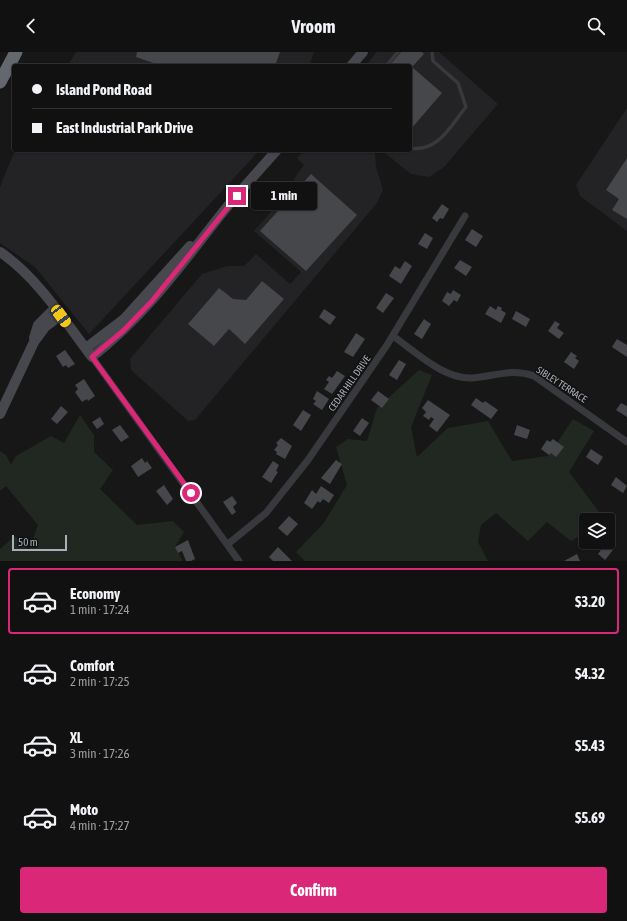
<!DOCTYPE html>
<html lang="en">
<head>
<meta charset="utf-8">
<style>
	:root { --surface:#111112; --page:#1a1a1b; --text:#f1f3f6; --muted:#9c9d9f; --line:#303132; --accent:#db2777 }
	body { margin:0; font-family:"Asap Condensed",sans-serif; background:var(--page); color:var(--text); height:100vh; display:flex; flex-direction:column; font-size:15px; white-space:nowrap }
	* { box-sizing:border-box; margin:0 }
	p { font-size:13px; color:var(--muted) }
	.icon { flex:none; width:22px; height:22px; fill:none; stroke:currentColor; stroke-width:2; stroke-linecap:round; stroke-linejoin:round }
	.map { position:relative; height:509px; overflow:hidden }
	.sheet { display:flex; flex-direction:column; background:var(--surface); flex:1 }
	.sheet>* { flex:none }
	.hud { position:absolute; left:12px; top:12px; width:400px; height:88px; border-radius:4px; box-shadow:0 1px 3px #0004,0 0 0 1px var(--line); display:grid; align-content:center; height:88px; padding:0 20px; background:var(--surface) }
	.fabs { position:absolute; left:579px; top:461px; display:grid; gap:8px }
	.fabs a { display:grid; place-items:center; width:36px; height:36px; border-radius:4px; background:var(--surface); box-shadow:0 1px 3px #0004,0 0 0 1px var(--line); font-size:20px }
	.scale { position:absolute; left:12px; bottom:10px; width:55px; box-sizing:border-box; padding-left:4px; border:2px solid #a9afb7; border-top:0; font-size:11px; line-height:14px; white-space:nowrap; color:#a9afb7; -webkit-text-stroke:3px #121213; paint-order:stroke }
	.end { position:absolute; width:18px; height:18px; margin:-9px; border:5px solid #db2777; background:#fff; box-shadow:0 0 0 2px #fff }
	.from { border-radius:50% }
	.bubble { position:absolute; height:28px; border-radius:4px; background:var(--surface); box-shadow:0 1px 3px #0004,0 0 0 1px var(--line); font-size:13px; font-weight:700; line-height:28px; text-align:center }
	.car { position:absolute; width:12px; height:24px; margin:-12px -6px; border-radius:5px; box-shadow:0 0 3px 1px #0007; background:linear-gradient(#f5c518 24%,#345 0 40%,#f5c518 0 76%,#345 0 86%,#f5c518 0) }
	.hud b { display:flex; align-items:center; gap:14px; height:38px; font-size:15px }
	.hud b+b { border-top:1px solid var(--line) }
	.hud i { width:10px; height:10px; background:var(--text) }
	ul { padding:7px 0 0; list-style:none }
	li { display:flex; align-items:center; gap:12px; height:66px; margin:0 8px 6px; padding:0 12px; border:2px solid transparent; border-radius:4px }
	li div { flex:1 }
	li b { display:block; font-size:15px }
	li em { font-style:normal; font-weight:700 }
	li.on { border-color:var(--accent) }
	li>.icon { width:36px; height:36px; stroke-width:1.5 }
	.action { display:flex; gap:8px; margin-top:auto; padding:8px 20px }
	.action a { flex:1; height:46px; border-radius:4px; background:var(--accent); color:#fff; font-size:16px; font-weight:700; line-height:46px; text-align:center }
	header { display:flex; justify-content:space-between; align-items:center; height:52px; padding:0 20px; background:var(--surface); font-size:18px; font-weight:700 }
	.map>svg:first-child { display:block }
	.built { fill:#232325 }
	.green { fill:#212821 }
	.building { fill:#46474b }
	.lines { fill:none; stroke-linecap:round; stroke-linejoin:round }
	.lane { stroke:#38393d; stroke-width:3.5 }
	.street { stroke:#38393d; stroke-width:7 }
	.secondary { stroke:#46484d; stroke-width:10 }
	.highway { stroke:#64686e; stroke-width:13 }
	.route { stroke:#db2777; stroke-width:5 }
	.labels { text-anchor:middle; stroke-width:3.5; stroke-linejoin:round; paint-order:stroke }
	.street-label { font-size:10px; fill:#a9afb7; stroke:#121213 }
</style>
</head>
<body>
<header><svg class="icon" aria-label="back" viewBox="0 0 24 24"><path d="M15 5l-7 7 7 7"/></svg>Vroom<svg class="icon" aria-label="search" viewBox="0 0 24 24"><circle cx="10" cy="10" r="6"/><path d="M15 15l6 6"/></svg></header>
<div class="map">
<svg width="627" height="509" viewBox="0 0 627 509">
	<rect width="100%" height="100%" fill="#171718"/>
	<path class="built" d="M76,0H314L309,14H67Z
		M377,0H439L498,52L444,115L429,125L411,122L381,98H410V14H365Z
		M627,56V179L580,144L576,133Z
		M15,98H260L89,282L35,215L0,191V135Z
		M305,98H379L375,100L376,115L383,138L377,151L195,368L188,369L131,318L130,307L202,222L227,214H244L256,202L290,232L301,220L254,179L293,135L294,127L304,113L297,106Z"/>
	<path class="green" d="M419,318L432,323L411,375L417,405L448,376L488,369L512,409L548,404L573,367L594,379L569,420L605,468H586V480L571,489L547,470L528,489L496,461L481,473L478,490L488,509H305L296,500L323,472L347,433L336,395L348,387L367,389L377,356Z
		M80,363L94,383V400L113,418L100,437L137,473L173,469L184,480L175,495L183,509H0V497L15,484L29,498L38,473L6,434L0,439V399L6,403L11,413L16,404L51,384L64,391Z"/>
	<path class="building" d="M137,0H280L275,14H162L136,5Z
		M401,0H422L424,2L412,15L442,41L410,78V14H389Z
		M627,106V167L612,158L619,147L606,138Z
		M311,122L357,163L306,219L260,179Z
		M442,152L449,157L443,167L440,166L437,170L432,166Z
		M472,177L483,184L476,195L465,188Z
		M425,181L433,186L427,197L418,192Z
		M460,208L472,215L466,224L454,216Z
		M405,209L412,214L401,232L389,224L395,214L400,217Z
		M262,229L284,247L245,292L229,277L214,294L188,272L219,236L233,247L246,248Z
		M453,238L461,243L457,250L454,248L449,254L442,249L447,240L451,242Z
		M386,241L394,246L383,261L376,256Z
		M490,254L496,258L498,254L502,256L501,258L506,261L501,271L485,262Z
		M324,257L336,265L330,273L319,265Z
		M516,259L530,267L526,275L512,267Z
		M424,267L431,272L422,287L414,282Z
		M555,269L560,272L557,276L564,281L559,287L548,279Z
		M356,281L365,287L353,305L344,300Z
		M617,287L627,293V305L612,295Z
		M65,298L75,312L68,316L66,313L63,315L56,304Z
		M571,300L577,304L575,306L579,309L574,317L564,310Z
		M399,308L406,312L397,328L389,323Z
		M337,319L345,324L332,342L324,337L329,330L326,328L329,324L332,326Z
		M84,327L95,344L88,349L87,347L82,350L75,340L78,337L75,333Z
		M317,339L329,347L322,358L313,352L316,349L313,347Z
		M378,339L389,347L382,356L371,348Z
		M476,346L483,351L485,349L498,358L491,367L471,353Z
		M428,348L450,363L437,380L429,374L434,367L431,365L429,368L423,364L426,360L422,356Z
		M621,351L627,354V365L616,358Z
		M61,354L68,360L57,372L51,367Z
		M303,358L311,363L301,379L293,373Z
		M100,365L104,372L97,377L92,370Z
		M362,366L369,371L360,384L353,379Z
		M120,373L129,385L121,390L112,378Z
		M517,373L530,378L527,387L514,383Z
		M281,386L292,394L285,407L276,402L277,400L274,398L278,393L276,391Z
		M553,387L564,395L556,405L551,401L549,403L541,397L547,388L550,390Z
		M591,397L603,405L598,413L586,405Z
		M142,406L145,411L147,409L152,416L138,425L131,414Z
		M336,408L342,412L330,432L321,426Z
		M273,409L279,413L276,419L278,420L271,431L262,425Z
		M616,425L627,434L623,441L611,433Z
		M164,433L173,447L167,453L156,439Z
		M321,434L334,443L329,451L323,447L320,451L318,449L312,457L304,451L312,438L316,442Z
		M232,444L237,451L233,455L236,460L232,463L223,450Z
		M289,464L298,472L287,484L278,476Z
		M188,488L195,507L191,509H186L182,499L178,501L175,495Z
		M605,492L613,498L605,508L598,502Z
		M278,495L292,509H273L269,505Z
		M577,502L580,509H564Z"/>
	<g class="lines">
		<path class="lane" d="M386,14L398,0
			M410,96C438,101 451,73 466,55L458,31L433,9L432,0"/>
		<path class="street" d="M393,284C416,300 444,328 473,326C495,324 512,316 534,324L627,390
			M92,305L239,509
			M228,492L266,461L308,408L387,293L465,164"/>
		<path class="secondary" d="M351,14L363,0
			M0,200C38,226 64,268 92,305C144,264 175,221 215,170C234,145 256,122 277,98
			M34,286L38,273L55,256
			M86,296L124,267L190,194
			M0,362L34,290L45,275L61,263"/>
		<path class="highway" d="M0,30L16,0"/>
	</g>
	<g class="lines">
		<path class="route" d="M191,441L92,305L123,279L152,249L237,144"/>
	</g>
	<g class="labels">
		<g class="street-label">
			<text transform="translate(349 331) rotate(-55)" y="4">CEDAR HILL DRIVE</text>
			<text transform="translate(562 332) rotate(33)" y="4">SIBLEY TERRACE</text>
		</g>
	</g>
</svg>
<div class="fabs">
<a><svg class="icon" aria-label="layers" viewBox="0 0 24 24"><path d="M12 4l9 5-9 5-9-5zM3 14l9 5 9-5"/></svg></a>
</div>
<div class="scale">50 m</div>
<i class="end from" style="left:191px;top:441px"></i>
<i class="end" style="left:237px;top:144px"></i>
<div class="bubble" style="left:251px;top:130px;width:66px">1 min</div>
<i class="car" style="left:61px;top:264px;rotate:143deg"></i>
<div class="hud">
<b><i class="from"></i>Island Pond Road</b>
<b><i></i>East Industrial Park Drive</b>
</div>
</div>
<section class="sheet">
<ul>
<li class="on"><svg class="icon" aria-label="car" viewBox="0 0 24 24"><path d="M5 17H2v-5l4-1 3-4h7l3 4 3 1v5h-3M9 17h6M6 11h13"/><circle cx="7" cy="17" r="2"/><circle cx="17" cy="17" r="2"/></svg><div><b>Economy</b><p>1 min · 17:24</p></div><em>$3.20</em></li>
<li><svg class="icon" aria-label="car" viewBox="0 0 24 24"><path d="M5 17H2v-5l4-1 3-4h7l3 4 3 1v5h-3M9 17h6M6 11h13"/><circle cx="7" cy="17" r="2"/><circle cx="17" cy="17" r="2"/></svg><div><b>Comfort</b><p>2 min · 17:25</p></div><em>$4.32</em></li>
<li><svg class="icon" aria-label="car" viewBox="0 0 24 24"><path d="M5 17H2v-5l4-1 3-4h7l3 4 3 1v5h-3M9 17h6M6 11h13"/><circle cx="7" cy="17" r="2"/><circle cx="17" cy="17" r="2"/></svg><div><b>XL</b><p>3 min · 17:26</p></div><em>$5.43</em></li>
<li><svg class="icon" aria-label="car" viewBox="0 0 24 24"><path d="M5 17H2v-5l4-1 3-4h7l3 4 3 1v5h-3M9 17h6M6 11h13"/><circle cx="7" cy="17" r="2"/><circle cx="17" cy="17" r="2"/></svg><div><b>Moto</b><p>4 min · 17:27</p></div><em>$5.69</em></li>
</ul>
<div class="action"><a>Confirm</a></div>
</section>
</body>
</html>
